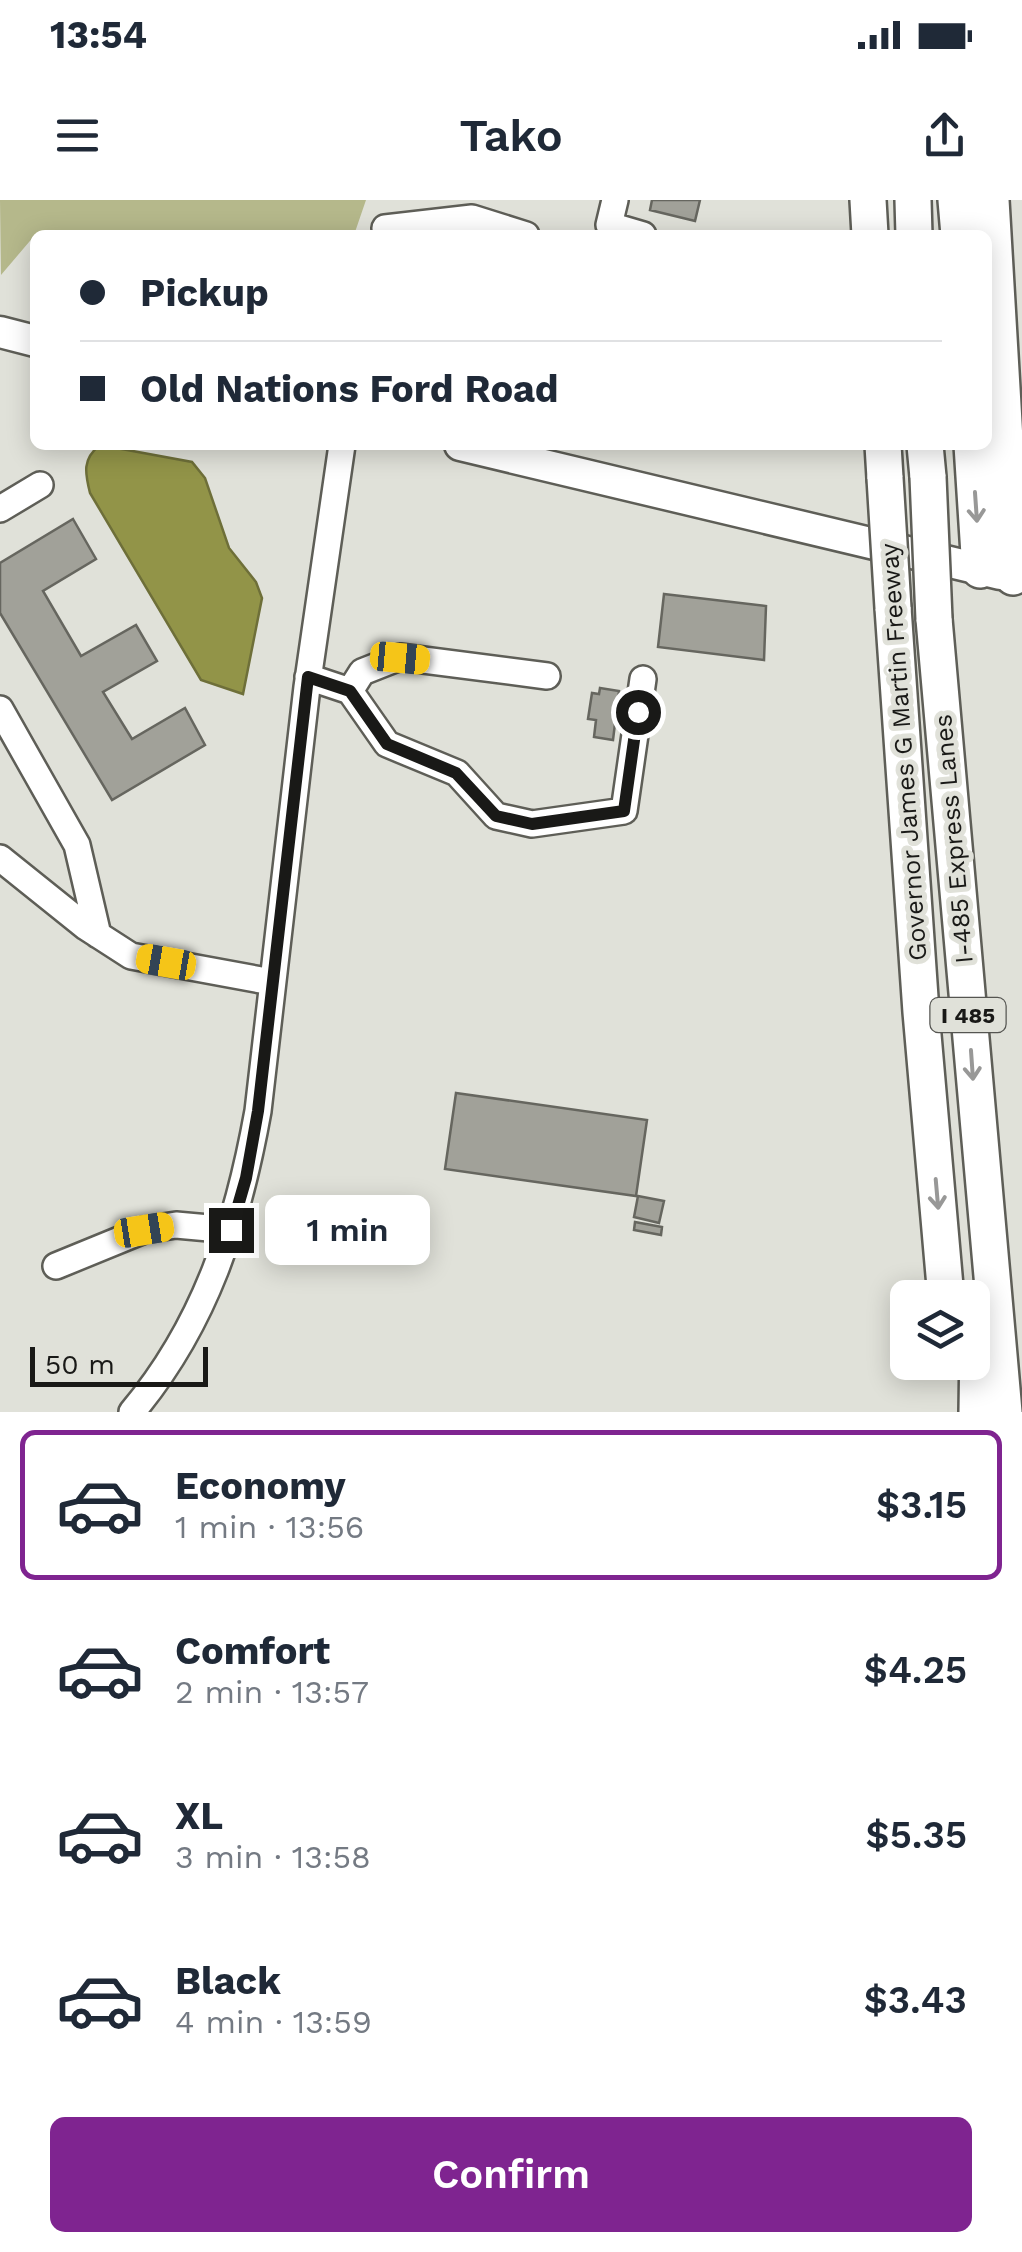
<!DOCTYPE html>
<html lang="en">
<head>
<meta charset="utf-8">
<style>
	:root { --surface:#fff; --page:#f2f2f3; --text:#1f2937; --muted:#747a83; --line:#e0e1e3; --accent:#7f2490 }
	body { margin:0; font-family:"Work Sans",sans-serif; background:var(--page); color:var(--text); height:100vh; display:flex; flex-direction:column; font-size:38px; white-space:nowrap }
	* { box-sizing:border-box; margin:0 }
	p { font-size:32px; color:var(--muted) }
	.icon { flex:none; width:55px; height:55px; fill:none; stroke:currentColor; stroke-width:2; stroke-linecap:round; stroke-linejoin:round }
	.map { position:relative; height:1212px; overflow:hidden }
	.details { display:flex; flex-direction:column; background:var(--surface); flex:1 }
	.details>* { flex:none }
	.top-card { position:absolute; left:30px; top:30px; width:962px; height:220px; border-radius:15px; box-shadow:0 5px 25px #0003; display:grid; align-content:center; height:220px; padding:0 50px; background:var(--surface) }
	.fabs { position:absolute; left:890px; top:1080px; display:grid; gap:20px }
	.fabs a { display:grid; place-items:center; width:100px; height:100px; border-radius:15px; background:var(--surface); box-shadow:0 5px 25px #0003; font-size:50px }
	.scale { position:absolute; left:30px; bottom:25px; width:178px; box-sizing:border-box; padding-left:10px; border:5px solid #191917; border-top:0; font-size:28px; line-height:35px; white-space:nowrap; color:#191917; -webkit-text-stroke:8px #e0e1d9; paint-order:stroke }
	.end { position:absolute; width:45px; height:45px; margin:-22px; border:12px solid #191917; background:#fff; box-shadow:0 0 0 5px #fff }
	.from { border-radius:50% }
	.bubble { position:absolute; height:70px; border-radius:15px; background:var(--surface); box-shadow:0 5px 25px #0003; font-size:32px; font-weight:600; line-height:70px; text-align:center }
	.car { position:absolute; width:30px; height:60px; margin:-30px -15px; border-radius:12px; box-shadow:0 0 8px 2px #0007; background:linear-gradient(#f5c518 24%,#345 0 40%,#f5c518 0 76%,#345 0 86%,#f5c518 0) }
	.top-card b { display:flex; align-items:center; gap:35px; height:95px; font-size:38px }
	.top-card b+b { border-top:2px solid var(--line) }
	.top-card i { width:25px; height:25px; background:var(--text) }
	ul { padding:18px 0 0; list-style:none }
	li { display:flex; align-items:center; gap:30px; height:150px; margin:0 20px 15px; padding:0 30px; border:5px solid transparent; border-radius:15px }
	li div { flex:1 }
	li b { display:block; font-size:38px }
	li em { font-style:normal; font-weight:600 }
	li.selected { border-color:var(--accent) }
	li>.icon { width:90px; height:90px; stroke-width:1.5 }
	.primary-button { display:flex; gap:20px; margin-top:auto; padding:20px 50px }
	.primary-button a { flex:1; height:115px; border-radius:15px; background:var(--accent); color:#fff; font-size:40px; font-weight:600; line-height:115px; text-align:center }
	.status { display:flex; justify-content:space-between; align-items:center; height:70px; padding:0 50px; background:var(--surface); direction:ltr }
	.status svg { height:28px; fill:currentColor }
	header { display:flex; justify-content:space-between; align-items:center; height:130px; padding:0 50px; background:var(--surface); font-size:45px; font-weight:600 }
	.map>svg:first-child { display:block }
	.green { fill:#b5b88b }
	.water { fill:#929448; stroke:#6e6f39; stroke-width:2.5 }
	.building { fill:#a1a199; stroke:#66665f; stroke-width:2.5 }
	.lines { fill:none; stroke-linecap:round; stroke-linejoin:round }
	.minor-casing { stroke:#5e5e57; stroke-width:30 }
	.major-casing { stroke:#5e5e57; stroke-width:35 }
	.highway-casing { stroke:#5e5e57; stroke-width:40 }
	.minor { stroke:#fff; stroke-width:25 }
	.major { stroke:#fff; stroke-width:30 }
	.highway { stroke:#fff; stroke-width:35 }
	.highway-bridge-casing { stroke:#5e5e57; stroke-width:40; stroke-linecap:butt }
	.highway-bridge { stroke:#fff; stroke-width:35 }
	.oneway { stroke:#989897 }
	.route { stroke:#191917; stroke-width:12 }
	.labels { text-anchor:middle; stroke-width:10; stroke-linejoin:round; paint-order:stroke }
	.shield { fill:#e0e1d9; stroke:#555551; stroke-width:2.5 }
	.shield-label { font-size:22px; font-weight:bold; fill:#191917 }
	.street-label { font-size:25px; fill:#191917; stroke:#e0e1d9 }
</style>
</head>
<body>
<div class="status"><b>13:54</b><svg viewBox="0 0 49 12"><path d="M0 12V9h3v3zM5 12V6h3v6zM10 12V3h3v9zM15 12V0h3v12zM26 1h20v11H26zM47 4h2v5h-2z"/></svg></div>
<header><svg class="icon" aria-label="menu" viewBox="0 0 24 24"><path d="M4 6h16M4 12h16M4 18h16"/></svg>Tako<svg class="icon" aria-label="share" viewBox="0 0 24 24"><path d="M12 15V3M7 8l5-5 5 5M5 13v7h14v-7"/></svg></header>
<div class="map">
<svg width="1022" height="1212" viewBox="0 0 1022 1212">
	<rect width="100%" height="100%" fill="#e0e1d9"/>
	<path class="green" d="M0,0H366L354,35H35L1,75Z"/>
	<path class="water" d="M100,245L192,262L205,278L229,348L256,382L262,398L243,494L201,480L90,293C85,273 82,259 100,245Z"/>
	<path class="building" d="M652,0H700L695,21L650,10Z
		M73,319L96,359L43,391L81,456L136,425L157,461L103,492L132,539L185,508L205,545L112,600L0,413V363Z
		M664,394L766,406L764,460L658,447Z
		M600,488L619,491L613,540L594,537L596,520L588,519L592,493L599,494Z
		M456,893L647,920L636,996L445,969Z
		M638,996L664,1001L659,1023L634,1017Z
		M635,1022L662,1027L661,1035L634,1030Z"/>
	<g class="lines">
		<defs>
			<path id="minor" d="M615,0L609,25L643,35
				M385,28L472,18L526,35
				M0,309L40,285
				M308,477L350,491L387,544L457,573L496,616L532,624L624,611L643,479
				M350,491L362,472L400,457L547,476
				M0,509L77,645L98,735
				M0,658L86,727L131,756L272,782
				M56,1066L144,1030L176,1025L231,1030
				M132,1212C206,1124 238,1022 258,911L307,487L342,245"/>
			<path id="major" d="M0,132L35,141
				M460,245L1000,374"/>
			<path id="highway" d="M868,0L870,35
				M913,0L914,35
				M956,0L959,35
				M991,0L1013,377
				M883,245L885,278
				M925,245L928,277
				M972,245L980,370
				M893,408L921,812L946,1098
				M934,419L1004,1212
				M977,1212L978,1142"/>
		</defs>
		<use href="#minor" class="minor-casing"/>
		<use href="#major" class="major-casing"/>
		<use href="#highway" class="highway-casing"/>
		<use href="#minor" class="minor"/>
		<use href="#major" class="major"/>
		<use href="#highway" class="highway"/>
		<defs>
			<path id="highway-bridge" d="M928,277L934,419
				M885,278L893,408"/>
		</defs>
		<use href="#highway-bridge" class="highway-bridge-casing"/>
		<use href="#highway-bridge" class="highway-bridge"/>
	</g>
	<defs><path id="oneway-shaft" d="M-6 0H5M1.5-3L5.5 0L1.5 3" fill="none" stroke-width="1.6" stroke-linecap="round" stroke-linejoin="round" transform="scale(2.5)"/></defs>
	<g class="oneway">
		<use href="#oneway-shaft" transform="translate(976 307) rotate(86)"/>
		<use href="#oneway-shaft" transform="translate(972 865) rotate(86)"/>
		<use href="#oneway-shaft" transform="translate(937 994) rotate(85)"/>
	</g>
	<g class="lines">
		<path class="route" d="M231,1030L246,978L258,911L308,477L350,491L387,544L456,573L496,616L532,624L624,611L638,512"/>
	</g>
	<g class="labels">
		<rect class="shield" x="930.5" y="798" width="75" height="34" rx="8"/>
		<g class="shield-label">
			<text x="968" y="823">I 485</text>
		</g>
		<g class="street-label">
			<text transform="translate(903 552) rotate(-94)" y="9">Governor James G Martin Freeway</text>
			<text transform="translate(953 639) rotate(-95)" y="9">I-485 Express Lanes</text>
		</g>
	</g>
</svg>
<div class="fabs">
<a><svg class="icon" aria-label="layers" viewBox="0 0 24 24"><path d="M12 4l9 5-9 5-9-5zM3 14l9 5 9-5"/></svg></a>
</div>
<div class="scale">50 m</div>
<i class="end from" style="left:638px;top:512px"></i>
<i class="end" style="left:231px;top:1030px"></i>
<div class="bubble" style="left:265px;top:995px;width:165px">1 min</div>
<i class="car" style="left:400px;top:458px;rotate:95deg"></i>
<i class="car" style="left:166px;top:762px;rotate:280deg"></i>
<i class="car" style="left:144px;top:1030px;rotate:81deg"></i>
<div class="top-card">
<b><i class="from"></i>Pickup</b>
<b><i></i>Old Nations Ford Road</b>
</div>
</div>
<section class="details">
<ul>
<li class="selected"><svg class="icon" aria-label="car" viewBox="0 0 24 24"><path d="M5 17H2v-5l4-1 3-4h7l3 4 3 1v5h-3M9 17h6M6 11h13"/><circle cx="7" cy="17" r="2"/><circle cx="17" cy="17" r="2"/></svg><div><b>Economy</b><p>1 min · 13:56</p></div><em>$3.15</em></li>
<li><svg class="icon" aria-label="car" viewBox="0 0 24 24"><path d="M5 17H2v-5l4-1 3-4h7l3 4 3 1v5h-3M9 17h6M6 11h13"/><circle cx="7" cy="17" r="2"/><circle cx="17" cy="17" r="2"/></svg><div><b>Comfort</b><p>2 min · 13:57</p></div><em>$4.25</em></li>
<li><svg class="icon" aria-label="car" viewBox="0 0 24 24"><path d="M5 17H2v-5l4-1 3-4h7l3 4 3 1v5h-3M9 17h6M6 11h13"/><circle cx="7" cy="17" r="2"/><circle cx="17" cy="17" r="2"/></svg><div><b>XL</b><p>3 min · 13:58</p></div><em>$5.35</em></li>
<li><svg class="icon" aria-label="car" viewBox="0 0 24 24"><path d="M5 17H2v-5l4-1 3-4h7l3 4 3 1v5h-3M9 17h6M6 11h13"/><circle cx="7" cy="17" r="2"/><circle cx="17" cy="17" r="2"/></svg><div><b>Black</b><p>4 min · 13:59</p></div><em>$3.43</em></li>
</ul>
<div class="primary-button"><a>Confirm</a></div>
</section>
</body>
</html>
